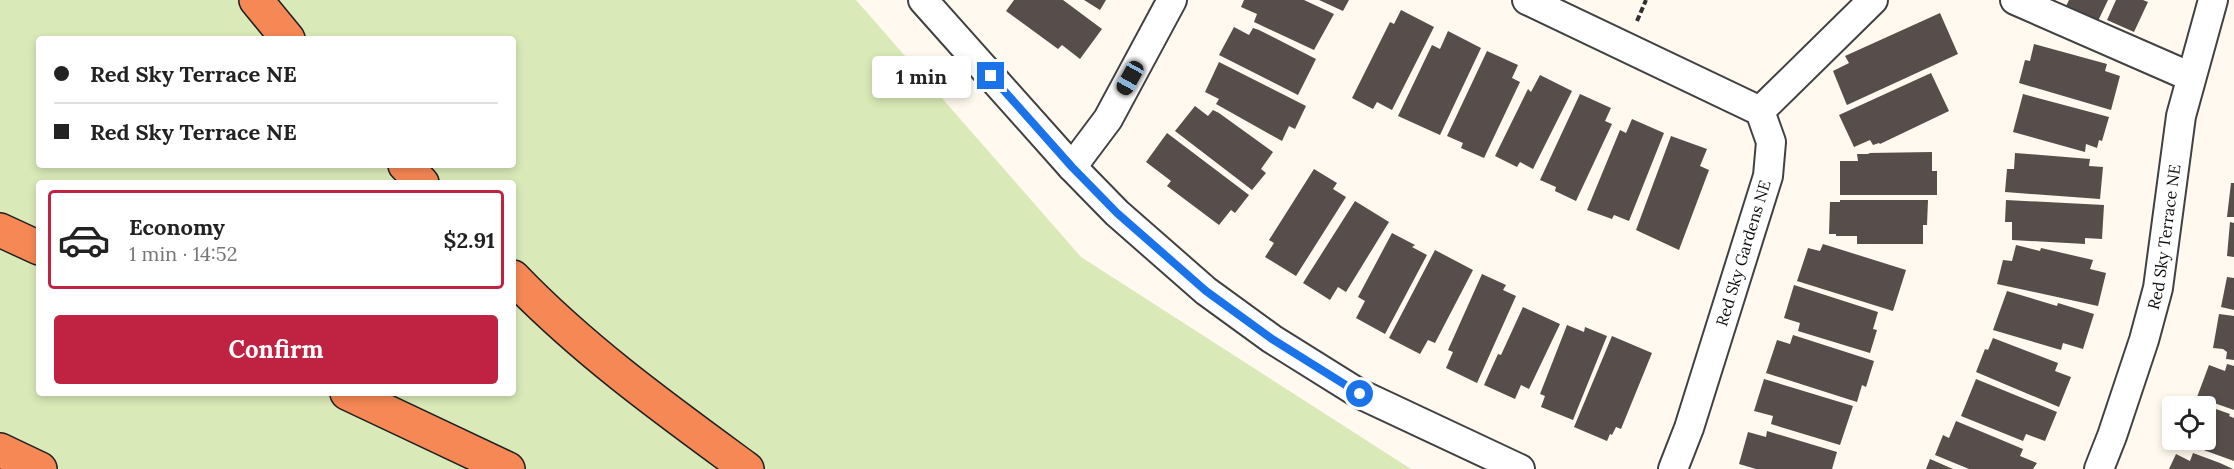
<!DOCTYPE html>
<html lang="en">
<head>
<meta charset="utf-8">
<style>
	:root { --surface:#fff; --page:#f2f2f2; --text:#222; --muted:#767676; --line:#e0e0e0; --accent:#c02342 }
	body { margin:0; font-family:Lora,serif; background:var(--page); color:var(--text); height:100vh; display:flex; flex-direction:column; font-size:22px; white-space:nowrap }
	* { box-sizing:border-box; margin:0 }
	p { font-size:20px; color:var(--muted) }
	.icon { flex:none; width:33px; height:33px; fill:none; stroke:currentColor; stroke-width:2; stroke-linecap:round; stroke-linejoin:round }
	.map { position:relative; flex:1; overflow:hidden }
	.panel { position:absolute; left:36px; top:180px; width:480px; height:216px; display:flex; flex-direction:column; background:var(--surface); border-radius:6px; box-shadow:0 3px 9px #0003 }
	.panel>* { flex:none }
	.banner { position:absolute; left:36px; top:36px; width:480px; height:132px; border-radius:6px; box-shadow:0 3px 9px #0003; display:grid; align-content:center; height:132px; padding:0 18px; background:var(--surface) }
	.fabs { position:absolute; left:2162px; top:396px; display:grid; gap:12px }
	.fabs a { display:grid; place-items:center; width:54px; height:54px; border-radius:6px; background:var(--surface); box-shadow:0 3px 9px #0003; font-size:30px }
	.end { position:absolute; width:27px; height:27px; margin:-14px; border:8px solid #1a73e8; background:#fff; box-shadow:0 0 0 3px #fff }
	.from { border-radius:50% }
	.bubble { position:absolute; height:42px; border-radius:6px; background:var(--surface); box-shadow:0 3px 9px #0003; font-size:20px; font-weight:800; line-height:42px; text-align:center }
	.car { position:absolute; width:18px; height:36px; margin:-18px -9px; border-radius:8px; box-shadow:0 0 4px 2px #0007; background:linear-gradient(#222 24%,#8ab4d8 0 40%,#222 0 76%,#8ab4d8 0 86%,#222 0) }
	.banner b { display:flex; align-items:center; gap:21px; height:57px; font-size:22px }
	.banner b+b { border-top:2px solid var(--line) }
	.banner i { width:15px; height:15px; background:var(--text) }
	ul { padding:10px 0 0; list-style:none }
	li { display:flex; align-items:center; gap:18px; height:99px; margin:0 12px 9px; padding:0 6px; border:3px solid transparent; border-radius:6px }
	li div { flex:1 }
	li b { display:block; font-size:22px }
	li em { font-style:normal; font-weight:800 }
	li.selected { border-color:var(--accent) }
	li>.icon { width:54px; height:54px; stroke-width:1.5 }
	.cta { display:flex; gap:12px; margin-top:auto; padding:12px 18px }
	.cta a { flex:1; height:69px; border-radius:6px; background:var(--accent); color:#fff; font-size:24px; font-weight:800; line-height:69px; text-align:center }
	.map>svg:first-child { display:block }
	.green { fill:#d9eab8; fill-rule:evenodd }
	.building { fill:#574d4a }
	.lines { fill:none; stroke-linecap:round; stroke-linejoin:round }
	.minor-casing { stroke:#414141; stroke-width:32 }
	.motorway-casing { stroke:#1f1f1f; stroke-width:36 }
	.path { stroke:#303030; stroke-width:4; stroke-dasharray:6 3; stroke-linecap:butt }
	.minor { stroke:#fff; stroke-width:28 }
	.motorway { stroke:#f68855; stroke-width:33 }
	.route { stroke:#1a73e8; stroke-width:8 }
	.labels { text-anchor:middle; stroke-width:6; stroke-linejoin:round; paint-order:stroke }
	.street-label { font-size:16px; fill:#0e0e0e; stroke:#fff }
</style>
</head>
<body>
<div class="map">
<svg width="2234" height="469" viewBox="0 0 2234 469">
	<rect width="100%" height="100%" fill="#fff9ef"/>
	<path class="green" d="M0,0H856L1081,257L1411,469H0ZM39,39H513V165H39ZM39,183H513V393H39Z"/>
	<path class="building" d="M1014,0H1063L1102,29L1080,59L1062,45L1058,49L1006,11Z
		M1084,0H1106L1100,10Z
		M1244,0H1304L1334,14L1314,50L1254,22L1257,14L1241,7Z
		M1319,0H1349L1343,11Z
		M2069,0H2108L2098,21L2066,6Z
		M2116,0H2143L2148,2L2134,32L2107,20Z
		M1401,10L1434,27L1392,110L1377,102L1373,109L1352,98L1390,22L1394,24Z
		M1940,13L1958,54L1847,105L1846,103L1833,71L1849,63L1845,56Z
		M1234,27L1249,35L1253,28L1259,30L1316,59L1298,95L1219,55Z
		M1448,31L1481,48L1440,135L1398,116L1432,45L1440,49Z
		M2034,44L2107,64L2105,71L2120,76L2111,110L2019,83L2025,60L2030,61Z
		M1487,51L1518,65L1512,78L1520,82L1484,158L1461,148L1463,143L1447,136Z
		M1219,62L1306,106L1295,129L1289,126L1282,141L1216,104L1219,99L1205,92Z
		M1931,73L1949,111L1880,144L1879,143L1873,145L1870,140L1854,147L1839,115Z
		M1540,75L1572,91L1533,169L1520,162L1517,167L1495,156L1528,89L1531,92Z
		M1580,94L1611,108L1605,121L1612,124L1576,201L1555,191L1556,187L1540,180Z
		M2023,94L2109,117L2102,141L2099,140L2097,148L2086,144L2085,152L2013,132Z
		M1195,106L1208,116L1213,110L1219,113L1273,152L1261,169L1266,173L1252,190L1175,131Z
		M1632,119L1664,133L1629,221L1614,215L1612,219L1587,210L1620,130L1626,133Z
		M1167,133L1249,195L1235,213L1231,210L1219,225L1167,186L1171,181L1146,162Z
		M1671,136L1707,149L1700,166L1709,170L1679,250L1636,230Z
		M1932,152V171H1937V195H1840V161H1858L1857,154H1870L1868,153Z
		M2015,153L2090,159L2089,166L2103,167L2100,199L2005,192L2007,169H2014Z
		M1314,169L1337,183L1333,189L1346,197L1296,276L1265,257L1274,243L1269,240Z
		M2231,183H2234V217H2227Z
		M1840,200H1928L1927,225H1923V244H1857V236H1836V234H1829L1830,202H1840Z
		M2006,200L2104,205L2102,239L2085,238V244L2012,240V222H2005Z
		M1355,201L1389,222L1346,292L1338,287L1330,300L1303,283Z
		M2230,222L2234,223V257L2227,256Z
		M1392,233L1415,245L1412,247L1427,255L1385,334L1356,318L1365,301L1358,297Z
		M1823,244L1906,270L1893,311L1797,281L1808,248L1820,251Z
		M2016,245L2040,251L2041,248L2093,260L2090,269L2106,273L2098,306L1997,284L2003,260L2012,261Z
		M1435,250L1473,270L1435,343L1428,340L1420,354L1389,338Z
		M1482,274L1506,285L1503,290L1516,296L1477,383L1446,368L1453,352L1448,350Z
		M2227,277L2234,278V310L2221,307Z
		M1794,285L1878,312L1873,329L1877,330L1870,353L1798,331L1800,323L1784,318Z
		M2007,291L2057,306L2058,303L2094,314L2083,349L2063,343L2061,350L1993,330Z
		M1523,307L1560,324L1529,389L1521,385L1515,399L1484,385L1498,354L1501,355Z
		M2219,314L2234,316V360L2226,359L2227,352L2223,349L2213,348Z
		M1567,325L1584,332L1585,327L1607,336L1573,420L1541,407L1545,396L1540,394Z
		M1793,335L1874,361L1866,387L1862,385L1857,402L1766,373L1777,340L1790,344Z
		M1612,336L1652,353L1621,429L1616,427L1612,435L1610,434L1607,441L1574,427Z
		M1993,338L2058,363L2055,371L2071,377L2059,407L1976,372L1985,349L1988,350Z
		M2227,364L2234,366V410L2197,397L2209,365L2225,371Z
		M1764,379L1853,406L1840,445L1771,424L1773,416L1754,411Z
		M1976,379L2057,412L2045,441L2026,434L2023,441L1961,416Z
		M2196,402L2230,414L2229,416L2234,418V461L2198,448L2201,440H2205V406H2195Z
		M1956,421L2023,449L2020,456L2037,463L2033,469H1969L1935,455L1943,435L1949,438Z
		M1767,431L1837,452L1832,469H1756L1739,464L1748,432L1766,437Z
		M2193,453L2220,463L2233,469H2169L2176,454L2190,461Z
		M1930,459L1953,469H1926Z"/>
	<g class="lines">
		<defs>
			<g id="minor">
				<path d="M923,0L1072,167L1117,213L1206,291L1272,339L1360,394L1520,469"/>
				<path d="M1527,0L1760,111L1771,142L1768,176L1689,428L1673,469"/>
				<path d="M2015,0L2191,77"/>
				<path d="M1760,111L1873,0"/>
				<path d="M1072,167L1108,119L1172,0"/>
				<path id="s1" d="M2099,469L2112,436L2144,340L2158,288L2181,116L2213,0"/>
			</g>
			<path id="motorway" d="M256,0L288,39
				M405,165L422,183
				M0,230L39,248
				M513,277C583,350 665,409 747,469
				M347,393L508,469
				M0,450L40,469"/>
		</defs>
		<use href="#minor" class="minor-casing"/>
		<use href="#motorway" class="motorway-casing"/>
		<path class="path" d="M1637,21L1646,0"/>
		<use href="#minor" class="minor"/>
		<use href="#motorway" class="motorway"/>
	</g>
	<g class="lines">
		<path class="route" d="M991,76L1072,167L1117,213L1206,291L1272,339L1360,394"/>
	</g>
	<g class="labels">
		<g class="street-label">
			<text dy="6" stroke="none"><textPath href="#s1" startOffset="242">Red Sky Terrace NE</textPath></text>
			<text transform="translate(1743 253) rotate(-73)" y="6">Red Sky Gardens NE</text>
		</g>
	</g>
</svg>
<div class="fabs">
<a><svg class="icon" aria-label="locate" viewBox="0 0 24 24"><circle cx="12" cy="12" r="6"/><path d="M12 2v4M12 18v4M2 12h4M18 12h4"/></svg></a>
</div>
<i class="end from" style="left:1360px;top:394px"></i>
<i class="end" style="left:991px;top:76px"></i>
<div class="bubble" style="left:872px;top:56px;width:99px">1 min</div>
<i class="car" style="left:1130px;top:78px;rotate:209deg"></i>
<div class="banner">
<b><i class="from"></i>Red Sky Terrace NE</b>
<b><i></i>Red Sky Terrace NE</b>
</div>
<section class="panel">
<ul>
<li class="selected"><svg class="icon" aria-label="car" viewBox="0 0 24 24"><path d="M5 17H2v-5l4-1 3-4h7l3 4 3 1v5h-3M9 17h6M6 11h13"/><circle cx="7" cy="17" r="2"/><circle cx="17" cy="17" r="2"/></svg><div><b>Economy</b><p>1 min · 14:52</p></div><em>$2.91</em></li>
</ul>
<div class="cta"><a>Confirm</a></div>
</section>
</div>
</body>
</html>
